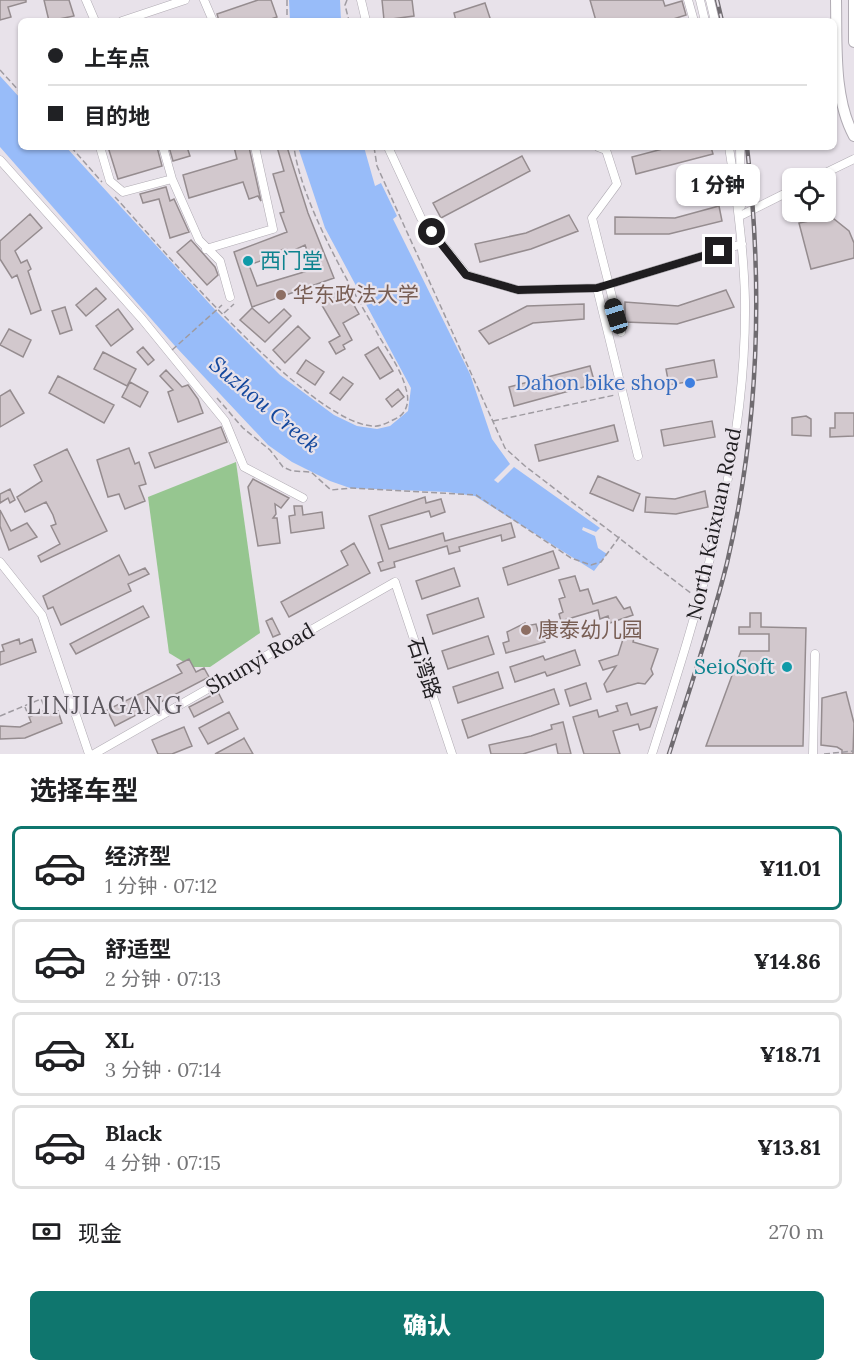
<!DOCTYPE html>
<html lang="zh">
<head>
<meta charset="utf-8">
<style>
	:root { --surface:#fff; --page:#f2f2f2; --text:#202124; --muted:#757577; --line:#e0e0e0; --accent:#0f766e }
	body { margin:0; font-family:Lora,"Noto Sans SC",serif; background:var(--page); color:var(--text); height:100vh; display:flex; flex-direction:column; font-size:22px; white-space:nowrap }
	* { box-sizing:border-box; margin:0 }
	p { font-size:20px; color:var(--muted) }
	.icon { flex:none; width:33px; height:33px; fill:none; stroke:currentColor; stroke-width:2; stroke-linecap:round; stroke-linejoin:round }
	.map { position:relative; height:754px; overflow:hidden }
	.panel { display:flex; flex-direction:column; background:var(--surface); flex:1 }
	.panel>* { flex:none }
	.hud { position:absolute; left:18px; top:18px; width:819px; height:132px; border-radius:9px; box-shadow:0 2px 4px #0004; display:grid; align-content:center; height:132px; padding:0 30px; background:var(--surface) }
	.controls { position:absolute; left:782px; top:168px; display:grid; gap:12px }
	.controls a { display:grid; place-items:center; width:54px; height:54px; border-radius:9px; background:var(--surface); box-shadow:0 2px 4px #0004; font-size:30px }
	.end { position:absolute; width:27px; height:27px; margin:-14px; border:8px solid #1f1d20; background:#fff; box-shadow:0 0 0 3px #fff }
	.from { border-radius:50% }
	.bubble { position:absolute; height:42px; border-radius:9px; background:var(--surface); box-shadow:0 2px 4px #0004; font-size:20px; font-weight:800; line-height:42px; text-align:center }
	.car { position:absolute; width:18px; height:36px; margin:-18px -9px; border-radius:8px; box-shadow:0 0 4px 2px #0007; background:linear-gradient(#222 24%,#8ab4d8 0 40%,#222 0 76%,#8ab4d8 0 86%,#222 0) }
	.hud b { display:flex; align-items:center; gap:21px; height:57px; font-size:22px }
	.hud b+b { border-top:2px solid var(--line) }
	.hud i { width:15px; height:15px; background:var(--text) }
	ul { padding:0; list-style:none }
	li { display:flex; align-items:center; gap:18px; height:84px; margin:0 12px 9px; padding:0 18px; border:3px solid var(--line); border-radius:9px }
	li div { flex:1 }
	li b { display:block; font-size:22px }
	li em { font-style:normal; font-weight:800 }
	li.selected { border-color:var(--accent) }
	li>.icon { width:54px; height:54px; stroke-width:1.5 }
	h2 { padding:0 30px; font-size:27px; line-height:72px }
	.pay { display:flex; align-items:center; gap:15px; height:66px; padding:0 30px; font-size:22px }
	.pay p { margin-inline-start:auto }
	.cta { display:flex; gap:12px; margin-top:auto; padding:12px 30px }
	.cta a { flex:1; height:69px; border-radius:9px; background:var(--accent); color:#fff; font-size:24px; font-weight:800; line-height:69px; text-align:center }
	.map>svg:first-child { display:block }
	.green { fill:#96c690 }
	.water { fill:#98bcf9 }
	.building { fill:#d2c8cd; stroke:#958c8f; stroke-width:1.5; fill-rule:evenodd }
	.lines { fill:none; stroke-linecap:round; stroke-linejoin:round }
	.minor-casing { stroke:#b0abb3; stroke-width:9 }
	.major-casing { stroke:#b0abb3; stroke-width:12 }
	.path { stroke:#9f9ba1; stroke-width:1.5; stroke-dasharray:6 3; stroke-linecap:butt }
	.minor { stroke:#fff; stroke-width:8 }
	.major { stroke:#fff; stroke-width:10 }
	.rail-casing { stroke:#6f6b70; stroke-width:4.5 }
	.rail { stroke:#e8e2ea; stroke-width:2; stroke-dasharray:7; stroke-linecap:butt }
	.path-bridge { stroke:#9f9ba1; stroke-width:1.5; stroke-dasharray:6 3; stroke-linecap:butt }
	.route { stroke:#1f1d20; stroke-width:8 }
	.culture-dot { fill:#0f9aa8; stroke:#e8e2ea; stroke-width:2 }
	.education-dot { fill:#8d6e63; stroke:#e8e2ea; stroke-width:2 }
	.shop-dot { fill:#3f7fe0; stroke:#e8e2ea; stroke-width:2 }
	.labels { text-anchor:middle; stroke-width:4.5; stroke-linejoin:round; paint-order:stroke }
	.culture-label { font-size:21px; fill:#0d838f; stroke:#e8e2ea; text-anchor:start }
	.education-label { font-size:21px; fill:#785e54; stroke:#e8e2ea; text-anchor:start }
	.shop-label { font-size:21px; fill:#366cbe; stroke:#e8e2ea; text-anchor:end }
	.street-label { font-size:21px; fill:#1f1d20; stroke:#e8e2ea }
	.water-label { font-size:22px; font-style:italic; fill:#14489d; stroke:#e8e2ea }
	.quarter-label { font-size:24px; letter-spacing:1.5px; fill:#5a565c; stroke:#e8e2ea }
</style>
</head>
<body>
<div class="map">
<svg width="854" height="754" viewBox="0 0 854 754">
	<rect width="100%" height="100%" fill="#e8e2ea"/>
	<path class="green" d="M236,462L260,633L210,667H192L169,653L148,497Z"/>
	<path class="water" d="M289,0H340L341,21H290Z
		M0,76L21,99V147H66L218,313L280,375L334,415L357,426L377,429L390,426L408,411L411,388L325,228L298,147H364L375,186L381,183L397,216L393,219L470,374L492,439L510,464L494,480L498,483L514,467L600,528L596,532L583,527L582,530L595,536L598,548L607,554L594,571L475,496L447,492L350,488L330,481L292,462L268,445L175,346L0,147Z"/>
	<path class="building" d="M0,0H26V2L8,7L11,17L0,20Z
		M44,0H69L74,16L49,21Z
		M258,0H271L277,17L265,21H219L217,14Z
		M382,0H412L414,16L384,20Z
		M590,0H663L665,6L682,1L686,15L667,21H596Z
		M485,3L491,21H456L454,13Z
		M108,147H157L162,166L118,179Z
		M169,147H187L190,156L173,161Z
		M234,147H249L261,201L258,196L249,199L243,182L189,198L183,175L237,159Z
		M277,147H287L308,213L334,278L252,307L234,252L287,232L280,213L284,212L273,174L284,171ZM305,245L314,269L257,286L249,265L271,257L269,253L285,249L286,254Z
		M670,147H711L713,154L636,174L632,157Z
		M522,156L530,171L441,218L433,203Z
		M166,187L170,201L174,199L189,232L170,238L159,199L143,203L140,194Z
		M719,206L722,221L669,234H615V217L675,218Z
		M30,214L42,228L15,251L21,263L27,260L31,269L28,271L41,310L31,314L17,275L12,278L0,259V241Z
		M569,215L578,231L531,249L480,262L475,244L526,233Z
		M824,218L834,219L849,231L854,243V258L811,269L799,223Z
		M191,240L215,267L218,275L207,285L177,252Z
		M96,288L106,299L86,316L76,305Z
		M344,288L359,314L343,323L352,340L343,345L345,349L336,354L329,342L340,336L320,302Z
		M726,290L734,307L677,324L625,322V302L678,306Z
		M584,304V319L533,323L489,344L479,331L527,306Z
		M65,307L72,330L60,334L52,311Z
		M252,308L269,323L284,309L291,316L265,342L240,320Z
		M118,309L133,329L111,346L96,326Z
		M298,326L310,338L285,363L273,350Z
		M9,329L31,340L23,357L0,345Z
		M143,347L154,360L148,365L137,352Z
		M378,347L393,371L380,379L365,355Z
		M103,352L136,369L127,386L94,369Z
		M306,360L324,372L315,385L297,373Z
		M714,360L717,377L669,385L666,369Z
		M590,366L595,384L514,406L509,387Z
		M166,370L182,387L188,385L198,399L203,413L178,422L168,392L173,390L160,376Z
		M58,376L114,405L104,423L49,393Z
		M343,377L353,384L340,400L330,393Z
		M130,382L148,392L140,407L122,397Z
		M398,389L404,397L392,407L386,399Z
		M10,390L24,413L0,427V396Z
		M835,413H854V436L830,437V428H835Z
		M806,416L811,419V436L792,435V418Z
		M712,421L715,437L664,446L661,430Z
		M614,425L618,441L539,461L535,445Z
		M221,427L227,442L155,468L149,453Z
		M129,448L135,464L139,462L146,484L139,486L145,501L125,509L119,494L108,497L97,460Z
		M67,449L107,531L41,562L38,556L60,544L51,526L56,524L53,515L46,502L25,512L17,497L42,481L34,465Z
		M598,476L640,494L633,511L590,493Z
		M253,479L289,498L281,508L275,504L276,514L273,518H277L280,543L258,546L248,487Z
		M10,489L15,500L10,503L8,498L0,503V494Z
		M705,491L708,507L676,514L645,512L646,497L675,499Z
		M425,497L426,503L441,499L445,512L431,517L429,511L381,525L389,549L443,533L445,541L511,523L515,537L502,541L501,535L459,547L460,551L449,554L447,546L394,562L395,567L381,571L378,563L383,561L369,516Z
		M294,506H302L303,515L322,512L324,528L291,533L289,516L295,515Z
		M0,510L11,531L27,523L37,537L9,550L0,526Z
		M354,543L370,573L289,617L281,602L348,565L341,551Z
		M553,551L559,568L508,585L503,568Z
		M119,555L129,575L145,568L149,574L128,584L131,591L61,625L53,607L48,609L43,596Z
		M454,568L460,586L422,599L416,581Z
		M575,576L580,591L588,589L593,604L616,597L624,609L630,607L633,615L610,623L608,616L600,619L598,610L561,621L559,614L563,612L559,599L565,597L559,580Z
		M478,598L484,617L433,634L427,615Z
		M143,606L149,617L76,654L70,644Z
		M750,613H761V627L806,628L803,746H706L741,651H769V634H739V627H750Z
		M272,618L280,634L273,637L266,621Z
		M525,623L526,626L536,624L538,631L541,630L545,642L506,653L503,643L509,641L507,632Z
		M488,636L494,654L448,669L442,651Z
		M624,636L634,638L633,642L658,649L651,669L653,674L645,684L638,683L607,692L604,684L616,666L603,670L599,661L618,655Z
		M19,639L20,644L32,639L36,652L0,665V652L4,651L2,645Z
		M575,650L580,665L547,676L545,672L515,682L510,667L543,656L545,660Z
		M189,659L196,672L204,668L209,677L115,726L107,710L182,673L177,665Z
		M498,672L503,688L458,703L453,687Z
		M586,683L591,699L570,706L565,690Z
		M554,689L559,704L468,738L462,720Z
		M218,692L223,702L194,717L189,707Z
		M846,692L854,723L853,754H842V750L837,747L821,745L822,698Z
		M627,703L631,715L657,707L650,727L640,730L638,724L613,731L620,754H584L573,717L597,710L599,717L618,711L616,706Z
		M46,710L48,715L58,711L62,723L25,738L0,739V726L20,727L31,722L29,717Z
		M229,712L238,729L208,744L199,728Z
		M563,722L571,754H558L556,744L523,754H491L489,745L531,736L552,729L551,725Z
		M184,727L192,746L172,754H158L152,740Z
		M244,738L253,754H215L243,739Z"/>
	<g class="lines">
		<defs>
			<path id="minor" d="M86,0L95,21
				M204,0L213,21
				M361,0L366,21
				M688,0L694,21
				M700,0L705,21
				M710,0L715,21
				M122,21L185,0
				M100,147L110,181L123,192L172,179
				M163,147L172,179L199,240L220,261L230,297
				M388,147L421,218L467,275L518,290L597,288L742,244
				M598,147L606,150L617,184L592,218L621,332
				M740,147L741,206
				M0,160L142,319L225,421L244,467L303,498
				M815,178L854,159
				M740,216L792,190
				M206,249L273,229L255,147
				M597,288L638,456
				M0,562L42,615L89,754
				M94,754L395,582L452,754
				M652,754C699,607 747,457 745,301C744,249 737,198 729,147
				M813,754L815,654"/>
			<path id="major" d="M836,0C837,43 833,98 854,136
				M854,0V42"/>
		</defs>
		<use href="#minor" class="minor-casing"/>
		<use href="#major" class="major-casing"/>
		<path class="path" d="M287,0V21
			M347,0L345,5L349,21
			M0,70L21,93
			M71,147L102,182
			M374,147L377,166L505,448L525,466L692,594
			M115,197C161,247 309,423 373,426C381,427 388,422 395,419C407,414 410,401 406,389C401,368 385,348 375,329C347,281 301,201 294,147
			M224,313L234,304
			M217,398L243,428L270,450L283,467L292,471L311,472L331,490L351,488L476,495L571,558L591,565L601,562L620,536
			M493,421L615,395
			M25,707L29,717
			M0,716L41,699L46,710
			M824,754L854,751"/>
		<use href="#minor" class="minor"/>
		<use href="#major" class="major"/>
		<defs>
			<path id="rail" d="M717,0L722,21
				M669,754C689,691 711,627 727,563C759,427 763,285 747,147"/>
		</defs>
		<use href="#rail" class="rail-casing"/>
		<use href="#rail" class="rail"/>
		<path class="path-bridge" d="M172,350L222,305"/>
	</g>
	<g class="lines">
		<path class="route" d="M432,232L466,275L518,290L597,288L719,251"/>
	</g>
	<g class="culture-dot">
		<circle cx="248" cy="261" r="6"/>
		<circle cx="787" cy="667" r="6"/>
	</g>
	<g class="education-dot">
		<circle cx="281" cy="295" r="6"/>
		<circle cx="526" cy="630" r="6"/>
	</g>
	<circle class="shop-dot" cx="690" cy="383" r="6"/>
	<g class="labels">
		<g class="culture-label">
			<text x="260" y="268">西门堂</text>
			<text x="775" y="674" text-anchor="end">SeioSoft</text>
		</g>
		<g class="education-label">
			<text x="293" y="302">华东政法大学</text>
			<text x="538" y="637">康泰幼儿园</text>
		</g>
		<g class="shop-label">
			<text x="678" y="390">Dahon bike shop</text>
		</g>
		<g class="street-label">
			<text transform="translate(714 524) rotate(-78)" y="7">North Kaixuan Road</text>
			<text transform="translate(260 659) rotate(-30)" y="7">Shunyi Road</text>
			<text transform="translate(424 668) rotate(72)" y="7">石湾路</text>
		</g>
		<g class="water-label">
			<text transform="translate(265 404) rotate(40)" y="8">Suzhou Creek</text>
		</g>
		<g class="quarter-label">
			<text x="105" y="714">LINJIAGANG</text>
		</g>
	</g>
</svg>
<div class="controls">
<a><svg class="icon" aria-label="locate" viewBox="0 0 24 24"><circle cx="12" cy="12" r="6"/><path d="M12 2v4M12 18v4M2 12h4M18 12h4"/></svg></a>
</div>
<i class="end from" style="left:432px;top:232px"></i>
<i class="end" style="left:719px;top:251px"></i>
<div class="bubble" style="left:676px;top:164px;width:84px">1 分钟</div>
<i class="car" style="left:616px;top:316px;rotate:343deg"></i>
<div class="hud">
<b><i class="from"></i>上车点</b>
<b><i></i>目的地</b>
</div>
</div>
<section class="panel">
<h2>选择车型</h2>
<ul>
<li class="selected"><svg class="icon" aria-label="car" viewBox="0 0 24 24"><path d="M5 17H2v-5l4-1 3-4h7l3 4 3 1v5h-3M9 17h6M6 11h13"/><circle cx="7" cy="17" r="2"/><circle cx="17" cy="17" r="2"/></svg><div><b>经济型</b><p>1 分钟 · 07:12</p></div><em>¥11.01</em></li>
<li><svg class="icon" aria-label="car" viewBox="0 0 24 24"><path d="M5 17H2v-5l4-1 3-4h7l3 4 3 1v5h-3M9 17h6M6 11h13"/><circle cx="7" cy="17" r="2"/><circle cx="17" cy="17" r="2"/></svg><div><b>舒适型</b><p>2 分钟 · 07:13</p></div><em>¥14.86</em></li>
<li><svg class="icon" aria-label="car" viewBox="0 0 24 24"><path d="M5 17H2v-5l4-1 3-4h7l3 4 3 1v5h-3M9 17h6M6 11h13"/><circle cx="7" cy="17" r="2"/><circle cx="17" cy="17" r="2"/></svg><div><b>XL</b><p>3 分钟 · 07:14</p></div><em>¥18.71</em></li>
<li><svg class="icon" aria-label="car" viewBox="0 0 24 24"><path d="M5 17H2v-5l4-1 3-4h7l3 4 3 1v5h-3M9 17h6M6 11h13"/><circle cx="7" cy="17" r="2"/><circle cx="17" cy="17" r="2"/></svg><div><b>Black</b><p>4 分钟 · 07:15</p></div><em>¥13.81</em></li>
</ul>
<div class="pay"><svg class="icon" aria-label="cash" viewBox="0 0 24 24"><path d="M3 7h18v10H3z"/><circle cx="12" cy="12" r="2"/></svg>现金<p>270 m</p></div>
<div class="cta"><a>确认</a></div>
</section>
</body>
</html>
